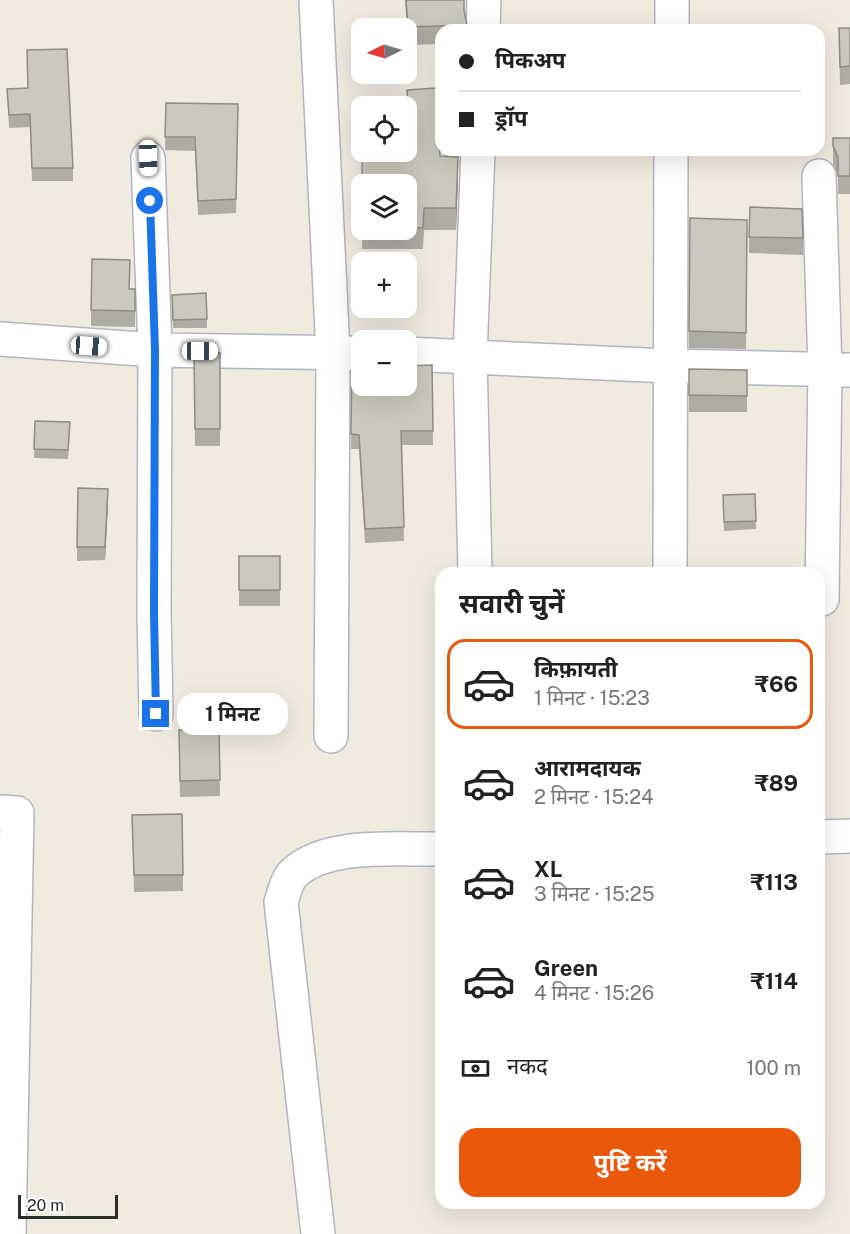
<!DOCTYPE html>
<html lang="hi">
<head>
<meta charset="utf-8">
<style>
	:root { --surface:#fff; --page:#f2f2f2; --text:#222; --muted:#767676; --line:#e0e0e0; --accent:#ea580c }
	body { margin:0; font-family:"Public Sans","Noto Sans Devanagari",sans-serif; background:var(--page); color:var(--text); height:100vh; display:flex; flex-direction:column; font-size:22px; white-space:nowrap }
	* { box-sizing:border-box; margin:0 }
	p { font-size:20px; color:var(--muted) }
	.icon { flex:none; width:33px; height:33px; fill:none; stroke:currentColor; stroke-width:2; stroke-linecap:round; stroke-linejoin:round }
	.map { position:relative; flex:1; overflow:hidden }
	.sheet { position:absolute; left:435px; top:567px; width:390px; height:642px; display:flex; flex-direction:column; background:var(--surface); border-radius:18px; box-shadow:0 6px 24px #0002 }
	.sheet>* { flex:none }
	.top-card { position:absolute; left:435px; top:24px; width:390px; height:132px; border-radius:18px; box-shadow:0 6px 24px #0002; display:grid; align-content:center; height:132px; padding:0 24px; background:var(--surface) }
	.needle { width:39px; rotate:265deg }
	.tools { position:absolute; left:351px; top:18px; display:grid; gap:12px }
	.tools a { display:grid; place-items:center; width:66px; height:66px; border-radius:12px; background:var(--surface); box-shadow:0 6px 24px #0002; font-size:30px }
	.scale { position:absolute; left:18px; bottom:15px; width:100px; box-sizing:border-box; padding-left:6px; border:3px solid #2d2d2d; border-top:0; font-size:16px; line-height:21px; white-space:nowrap; color:#2d2d2d; -webkit-text-stroke:4px #fff; paint-order:stroke }
	.end { position:absolute; width:27px; height:27px; margin:-14px; border:8px solid #1a73e8; background:#fff; box-shadow:0 0 0 3px #fff }
	.from { border-radius:50% }
	.bubble { position:absolute; height:42px; border-radius:18px; background:var(--surface); box-shadow:0 6px 24px #0002; font-size:20px; font-weight:700; line-height:42px; text-align:center }
	.car { position:absolute; width:18px; height:36px; margin:-18px -9px; border-radius:8px; box-shadow:0 0 4px 2px #0007; background:linear-gradient(#fff 24%,#345 0 40%,#fff 0 76%,#345 0 86%,#fff 0) }
	.top-card b { display:flex; align-items:center; gap:21px; height:57px; font-size:22px }
	.top-card b+b { border-top:2px solid var(--line) }
	.top-card i { width:15px; height:15px; background:var(--text) }
	ul { padding:0; list-style:none }
	li { display:flex; align-items:center; gap:18px; height:90px; margin:0 12px 9px; padding:0 12px; border:3px solid transparent; border-radius:18px }
	li div { flex:1 }
	li b { display:block; font-size:22px }
	li em { font-style:normal; font-weight:700 }
	li.on { border-color:var(--accent) }
	li>.icon { width:54px; height:54px; stroke-width:1.5 }
	h2 { padding:0 24px; font-size:27px; line-height:72px }
	.pay { display:flex; align-items:center; gap:15px; height:66px; padding:0 24px; font-size:22px }
	.pay p { margin-inline-start:auto }
	.button { display:flex; gap:12px; margin-top:auto; padding:12px 24px }
	.button a { flex:1; height:69px; border-radius:18px; background:var(--accent); color:#fff; font-size:24px; font-weight:700; line-height:69px; text-align:center }
	.map>svg:first-child { display:block }
	.lines { fill:none; stroke-linecap:round; stroke-linejoin:round }
	.minor-casing { stroke:#b3b4c2; stroke-width:36 }
	.minor { stroke:#fff; stroke-width:33 }
	.wall { fill:#afaca3 }
	.shaded-wall { fill:#8e8c84 }
	.building { fill:#cbc8bd; stroke:#8e8c84; stroke-width:1.5 }
	.route { stroke:#1a73e8; stroke-width:8 }
</style>
</head>
<body>
<div class="map">
<svg width="850" height="1234" viewBox="0 0 850 1234">
	<rect width="100%" height="100%" fill="#f0eadf"/>
	<g class="lines">
		<defs>
			<path id="minor" d="M316,0L333,352L331,736
				M483,30L484,0
				M672,30V0
				M148,158L155,350L154,612L156,714
				M819,176L825,369L822,599
				M0,339L155,350L362,353
				M406,354L669,366L850,370
				M475,573L470,357L478,150
				M670,573L671,150
				M0,812L17,813L9,1234
				M819,837L850,836
				M318,1234L281,902C284,894 287,879 294,873C327,842 398,850 441,849"/>
		</defs>
		<use href="#minor" class="minor-casing"/>
		<use href="#minor" class="minor"/>
	</g>
	<path class="wall" d="M405,0H464V11L467,25V30H441V44L408,45Z
		M839,28H850V84L840,85Z
		M28,88L73,168V181H32L30,127L9,128L7,89Z
		M407,90L440,156L458,178L456,230H424L423,249H362V230H406V184L409,147L407,112Z
		M166,103L238,118L236,213L198,215L195,151L165,150Z
		M833,138H850V194H838V175L833,164Z
		M690,218L747,220L746,349L689,348Z
		M749,237L803,238V255L749,253Z
		M130,289L135,311V327L91,326V310Z
		M206,293L207,328H173L172,295Z
		M194,353H220V446H195Z
		M352,357L362,386L432,365L433,445H402L404,541L365,543L359,449H351Z
		M689,369L747,370V412H689Z
		M35,421L70,430L68,459L34,458Z
		M78,488L108,503L105,560L77,561Z
		M755,494L756,529L724,531L723,495Z
		M239,556H280V606H239Z
		M219,729L220,796L180,797L179,747Z
		M182,814L183,891L134,892L132,815Z"/>
	<path class="shaded-wall" d="M458,157V178L456,230V208Z
		M108,489V503L105,560V547Z"/>
	<path class="building" d="M406,0H464V11L467,25L408,27Z
		M839,28H850V66L840,67Z
		M67,49L73,168H32L30,114L9,115L7,89L28,88L27,50Z
		M436,88L440,156L458,157L456,208H424L423,228L406,227V184H362V152H406V147H410L407,90Z
		M166,103L238,104L236,199L198,201L195,137H165Z
		M833,138H850V176H838V157L833,146Z
		M750,207L802,209L803,238L749,237Z
		M690,218L747,220L746,333L689,331Z
		M92,259L130,260L129,289H135V311L91,310Z
		M206,293L207,319L173,320L172,295Z
		M194,353H220V429H195Z
		M352,357H362V386H406V366L432,365L433,431H401L404,527L365,529L359,435L351,434Z
		M689,369L747,370V396L689,395Z
		M35,421L70,422L68,450L34,449Z
		M78,488L108,489L105,547H77Z
		M755,494L756,521L724,522L723,495Z
		M239,556H280V590H239Z
		M219,729L220,780L180,781L179,730Z
		M182,814L183,875H134L132,815Z"/>
	<g class="lines">
		<path class="route" d="M150,201L155,350L154,612L156,714"/>
	</g>
</svg>
<div class="tools">
<a><svg class="needle" viewBox="-14 -14 28 28"><path d="M0-13l5 13h-10z" fill="#e53935"/><path d="M0 13l5-13h-10z" fill="#767676"/></svg></a>
<a><svg class="icon" aria-label="locate" viewBox="0 0 24 24"><circle cx="12" cy="12" r="6"/><path d="M12 2v4M12 18v4M2 12h4M18 12h4"/></svg></a>
<a><svg class="icon" aria-label="layers" viewBox="0 0 24 24"><path d="M12 4l9 5-9 5-9-5zM3 14l9 5 9-5"/></svg></a>
<a>+</a>
<a>−</a>
</div>
<div class="scale">20 m</div>
<i class="end from" style="left:150px;top:201px"></i>
<i class="end" style="left:156px;top:714px"></i>
<div class="bubble" style="left:177px;top:693px;width:111px">1 मिनट</div>
<i class="car" style="left:148px;top:158px;rotate:178deg"></i>
<i class="car" style="left:89px;top:346px;rotate:94deg"></i>
<i class="car" style="left:200px;top:351px;rotate:90deg"></i>
<div class="top-card">
<b><i class="from"></i>पिकअप</b>
<b><i></i>ड्रॉप</b>
</div>
<section class="sheet">
<h2>सवारी चुनें</h2>
<ul>
<li class="on"><svg class="icon" aria-label="car" viewBox="0 0 24 24"><path d="M5 17H2v-5l4-1 3-4h7l3 4 3 1v5h-3M9 17h6M6 11h13"/><circle cx="7" cy="17" r="2"/><circle cx="17" cy="17" r="2"/></svg><div><b>किफ़ायती</b><p>1 मिनट · 15:23</p></div><em>₹66</em></li>
<li><svg class="icon" aria-label="car" viewBox="0 0 24 24"><path d="M5 17H2v-5l4-1 3-4h7l3 4 3 1v5h-3M9 17h6M6 11h13"/><circle cx="7" cy="17" r="2"/><circle cx="17" cy="17" r="2"/></svg><div><b>आरामदायक</b><p>2 मिनट · 15:24</p></div><em>₹89</em></li>
<li><svg class="icon" aria-label="car" viewBox="0 0 24 24"><path d="M5 17H2v-5l4-1 3-4h7l3 4 3 1v5h-3M9 17h6M6 11h13"/><circle cx="7" cy="17" r="2"/><circle cx="17" cy="17" r="2"/></svg><div><b>XL</b><p>3 मिनट · 15:25</p></div><em>₹113</em></li>
<li><svg class="icon" aria-label="car" viewBox="0 0 24 24"><path d="M5 17H2v-5l4-1 3-4h7l3 4 3 1v5h-3M9 17h6M6 11h13"/><circle cx="7" cy="17" r="2"/><circle cx="17" cy="17" r="2"/></svg><div><b>Green</b><p>4 मिनट · 15:26</p></div><em>₹114</em></li>
</ul>
<div class="pay"><svg class="icon" aria-label="cash" viewBox="0 0 24 24"><path d="M3 7h18v10H3z"/><circle cx="12" cy="12" r="2"/></svg>नकद<p>100 m</p></div>
<div class="button"><a>पुष्टि करें</a></div>
</section>
</div>
</body>
</html>
